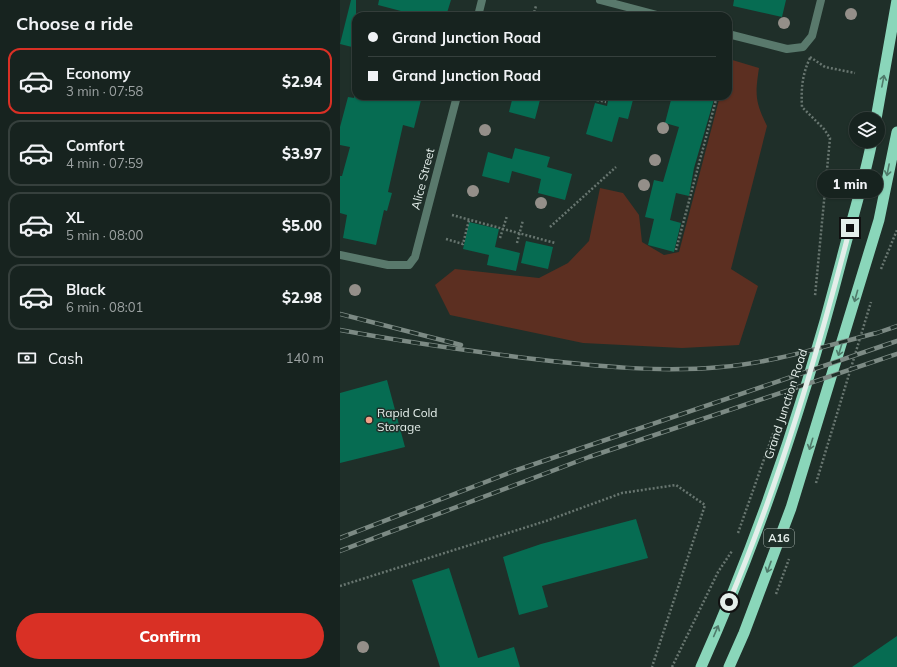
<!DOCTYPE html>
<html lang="en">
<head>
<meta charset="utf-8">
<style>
	:root { --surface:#17231f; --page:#202b28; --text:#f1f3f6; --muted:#9ea4a4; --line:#36403d; --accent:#d93025 }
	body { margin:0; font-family:Mulish,sans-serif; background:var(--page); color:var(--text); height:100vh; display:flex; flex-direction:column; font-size:15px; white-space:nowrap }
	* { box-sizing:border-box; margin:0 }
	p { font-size:13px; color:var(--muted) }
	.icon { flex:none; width:22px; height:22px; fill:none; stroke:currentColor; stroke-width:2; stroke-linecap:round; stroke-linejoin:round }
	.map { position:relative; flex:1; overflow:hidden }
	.side { display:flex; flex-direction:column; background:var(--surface); width:340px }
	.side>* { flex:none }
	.hud { position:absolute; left:12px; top:12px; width:380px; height:88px; border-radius:12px; box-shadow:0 1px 3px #0004,0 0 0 1px var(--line); display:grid; align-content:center; height:88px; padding:0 16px; background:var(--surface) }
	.buttons { position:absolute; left:509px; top:112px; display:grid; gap:8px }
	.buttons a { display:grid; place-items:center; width:36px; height:36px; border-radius:50%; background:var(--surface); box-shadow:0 1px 3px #0004,0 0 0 1px var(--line); font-size:20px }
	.end { position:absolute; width:18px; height:18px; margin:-9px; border:5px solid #e4eeea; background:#111; box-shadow:0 0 0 2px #111 }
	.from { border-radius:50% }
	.bubble { position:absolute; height:28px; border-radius:14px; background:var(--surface); box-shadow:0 1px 3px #0004,0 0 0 1px var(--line); font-size:13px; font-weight:800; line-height:28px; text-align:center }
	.hud b { display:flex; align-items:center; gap:14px; height:38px; font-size:15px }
	.hud b+b { border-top:1px solid var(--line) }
	.hud i { width:10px; height:10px; background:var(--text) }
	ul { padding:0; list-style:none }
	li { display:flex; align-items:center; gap:12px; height:66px; margin:0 8px 6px; padding:0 8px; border:2px solid var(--line); border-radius:12px }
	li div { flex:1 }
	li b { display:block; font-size:15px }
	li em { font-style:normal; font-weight:800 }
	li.current { border-color:var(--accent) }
	li>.icon { width:36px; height:36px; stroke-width:1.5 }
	h2 { padding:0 16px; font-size:18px; line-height:48px }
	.pay { display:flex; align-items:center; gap:10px; height:44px; padding:0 16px; font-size:15px }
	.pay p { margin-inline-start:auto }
	.button { display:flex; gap:8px; margin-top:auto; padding:8px 16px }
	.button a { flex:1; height:46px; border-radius:24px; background:var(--accent); color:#fff; font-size:16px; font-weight:800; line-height:46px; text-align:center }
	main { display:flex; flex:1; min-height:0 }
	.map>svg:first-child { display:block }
	.green { fill:#5c2f21 }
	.building { fill:#066c52 }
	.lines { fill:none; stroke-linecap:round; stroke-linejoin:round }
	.path { stroke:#687670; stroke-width:2.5; stroke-dasharray:2 2; stroke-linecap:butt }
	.minor { stroke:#59796c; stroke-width:8 }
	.trunk { stroke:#8ad6ba; stroke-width:11 }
	.rail-casing { stroke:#7c8a84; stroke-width:4.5 }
	.rail { stroke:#1f2f29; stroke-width:3; stroke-dasharray:9; stroke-linecap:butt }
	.tree { fill:#948f89 }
	.oneway { stroke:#4f7a6a }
	.route { stroke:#e4eeea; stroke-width:5 }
	.poi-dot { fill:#f39f86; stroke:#1f2f29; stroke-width:1.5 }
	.labels { text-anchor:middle; stroke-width:3; stroke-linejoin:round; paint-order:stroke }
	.shield { fill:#1f2f29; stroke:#a9b5b0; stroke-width:1 }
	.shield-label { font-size:11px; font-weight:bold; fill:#e4eeea }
	.street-label { font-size:12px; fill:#e4eeea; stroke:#1f2f29 }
	.poi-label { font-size:12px; fill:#e4eeea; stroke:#1f2f29; text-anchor:start }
</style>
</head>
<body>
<main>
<section class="side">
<h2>Choose a ride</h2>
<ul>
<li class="current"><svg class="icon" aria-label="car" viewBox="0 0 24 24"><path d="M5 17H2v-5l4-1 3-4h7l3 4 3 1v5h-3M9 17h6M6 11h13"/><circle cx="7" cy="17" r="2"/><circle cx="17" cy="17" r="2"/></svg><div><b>Economy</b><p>3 min · 07:58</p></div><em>$2.94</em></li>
<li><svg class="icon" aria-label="car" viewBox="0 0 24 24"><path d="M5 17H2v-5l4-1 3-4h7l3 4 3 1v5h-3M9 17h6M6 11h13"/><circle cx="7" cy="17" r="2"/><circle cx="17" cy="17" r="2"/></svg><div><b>Comfort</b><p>4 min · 07:59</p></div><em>$3.97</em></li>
<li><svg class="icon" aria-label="car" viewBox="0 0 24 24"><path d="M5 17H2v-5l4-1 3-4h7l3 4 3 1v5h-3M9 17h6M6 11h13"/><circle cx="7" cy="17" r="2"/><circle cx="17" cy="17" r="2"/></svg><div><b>XL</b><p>5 min · 08:00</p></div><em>$5.00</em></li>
<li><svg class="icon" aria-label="car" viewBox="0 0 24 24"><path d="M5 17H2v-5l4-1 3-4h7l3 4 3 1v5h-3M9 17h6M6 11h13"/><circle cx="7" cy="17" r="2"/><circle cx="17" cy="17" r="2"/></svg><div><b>Black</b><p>6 min · 08:01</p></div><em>$2.98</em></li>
</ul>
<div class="pay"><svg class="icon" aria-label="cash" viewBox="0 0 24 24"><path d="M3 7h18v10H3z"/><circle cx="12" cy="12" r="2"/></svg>Cash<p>140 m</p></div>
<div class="button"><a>Confirm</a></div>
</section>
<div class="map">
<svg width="557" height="667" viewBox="0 0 557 667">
	<rect width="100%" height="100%" fill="#1f2f29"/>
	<path class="green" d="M389,59L419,68C415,95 415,101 427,126L391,269L418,286L399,345L342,348L243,343L110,315L95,285L115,269L199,278L228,263L249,241L260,188L283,193L299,215L302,242L324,255L339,252L380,96H388Z"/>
	<path class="building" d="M11,0H16V48L0,44Z
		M39,0H111L106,16H80L38,5Z
		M394,0H446L442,17L393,6Z
		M14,96H82L74,128L63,125L48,192L52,193L47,211L44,210L36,245L3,238L7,215L0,213V176H2L10,147L0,145V127L8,97L14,98Z
		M173,96H201L195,119L169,112Z
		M269,96H294L288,119L279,117L272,142L246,134L255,103L267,106Z
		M332,96H375L354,168L349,196L336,193L330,220L341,223L334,252L308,245L314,219L305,217L314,180L323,182L339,127L325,123Z
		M175,148L210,157L207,167L232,174L225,200L198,193L201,179L172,171L169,183L142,176L148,152L172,159Z
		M129,222L159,229L155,247L180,253L176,271L147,265L149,255L123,249Z
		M186,241L213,247L208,269L181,263Z
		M47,380L65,447L0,463V393Z
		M296,519L308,558L202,586L208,607L179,615L163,557L201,544Z
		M109,568L138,658L174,647L180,667H100L72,580Z
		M557,636V667H512Z"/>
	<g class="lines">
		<path class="path" d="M193,16L196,6
			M220,16L221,12
			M470,57L485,67L515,73
			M470,58C462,75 461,89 462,107L484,129L490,138L475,296
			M252,98L257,100L258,96
			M257,100L266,102
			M112,215L215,243
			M210,227L276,167
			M160,238L167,216
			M106,239L123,244L129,220
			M177,243L183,220
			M336,250L377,96
			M541,269L557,230
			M476,483L531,302
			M398,533L434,431
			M0,586L206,521L282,493L336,485L365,505L312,667
			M436,594L449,559
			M332,667L378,572L392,551"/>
		<path class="minor" d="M260,0L321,16
			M138,16L142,0
			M388,34L447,49L463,47L472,36L481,0
			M0,255L48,265H69L75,257L117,96"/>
		<path class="trunk" d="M536,119L557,0
			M361,667C420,535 466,398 502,258C512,219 524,181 532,141
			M389,667L404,633L451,508L539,220L557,132"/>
		<defs>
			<path id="rail" d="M0,314L121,345
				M0,330C65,342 129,351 194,359C256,366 319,373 381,367C433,363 487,345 537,333L557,326
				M0,538L174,471L557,341
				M0,551L249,457L557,354"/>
		</defs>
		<use href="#rail" class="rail-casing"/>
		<use href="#rail" class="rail"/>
	</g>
	<g class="tree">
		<circle cx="511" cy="14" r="6"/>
		<circle cx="444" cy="23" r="6"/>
		<circle cx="323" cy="128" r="6"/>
		<circle cx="145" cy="130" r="6"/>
		<circle cx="315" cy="160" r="6"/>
		<circle cx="304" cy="185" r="6"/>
		<circle cx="133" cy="191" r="6"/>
		<circle cx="201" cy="203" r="6"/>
		<circle cx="15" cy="290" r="6"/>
		<circle cx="23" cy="647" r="6"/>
	</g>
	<defs><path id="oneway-shaft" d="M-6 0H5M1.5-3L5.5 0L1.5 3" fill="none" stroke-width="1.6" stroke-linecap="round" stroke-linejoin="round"/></defs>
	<g class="oneway">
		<use href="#oneway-shaft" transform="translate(543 81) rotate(-79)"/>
		<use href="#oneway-shaft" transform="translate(548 170) rotate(101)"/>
		<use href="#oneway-shaft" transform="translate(516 296) rotate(106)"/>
		<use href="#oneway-shaft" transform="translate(500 350) rotate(107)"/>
		<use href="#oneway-shaft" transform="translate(471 444) rotate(107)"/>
		<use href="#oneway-shaft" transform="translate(429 567) rotate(110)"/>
		<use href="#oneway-shaft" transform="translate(376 631) rotate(-67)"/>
	</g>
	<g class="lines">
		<path class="route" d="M389,602C440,481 477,355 510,228"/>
	</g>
	<circle class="poi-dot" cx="29" cy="420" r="4"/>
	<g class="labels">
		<rect class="shield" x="424" y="529" width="30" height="18" rx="3"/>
		<g class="shield-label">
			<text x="439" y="542">A16</text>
		</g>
		<g class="street-label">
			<text transform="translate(83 179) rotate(-76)" y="4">Alice Street</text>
			<text transform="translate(446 404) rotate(-72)" y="4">Grand Junction Road</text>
		</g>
		<g class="poi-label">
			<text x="37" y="417">Rapid Cold<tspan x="37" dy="14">Storage</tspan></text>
		</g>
	</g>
</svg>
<div class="buttons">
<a><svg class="icon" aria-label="layers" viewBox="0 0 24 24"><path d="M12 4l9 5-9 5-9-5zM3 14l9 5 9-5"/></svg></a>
</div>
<i class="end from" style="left:389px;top:602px"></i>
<i class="end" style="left:510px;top:228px"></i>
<div class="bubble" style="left:477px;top:170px;width:66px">1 min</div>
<div class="hud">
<b><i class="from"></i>Grand Junction Road</b>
<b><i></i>Grand Junction Road</b>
</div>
</div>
</main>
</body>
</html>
